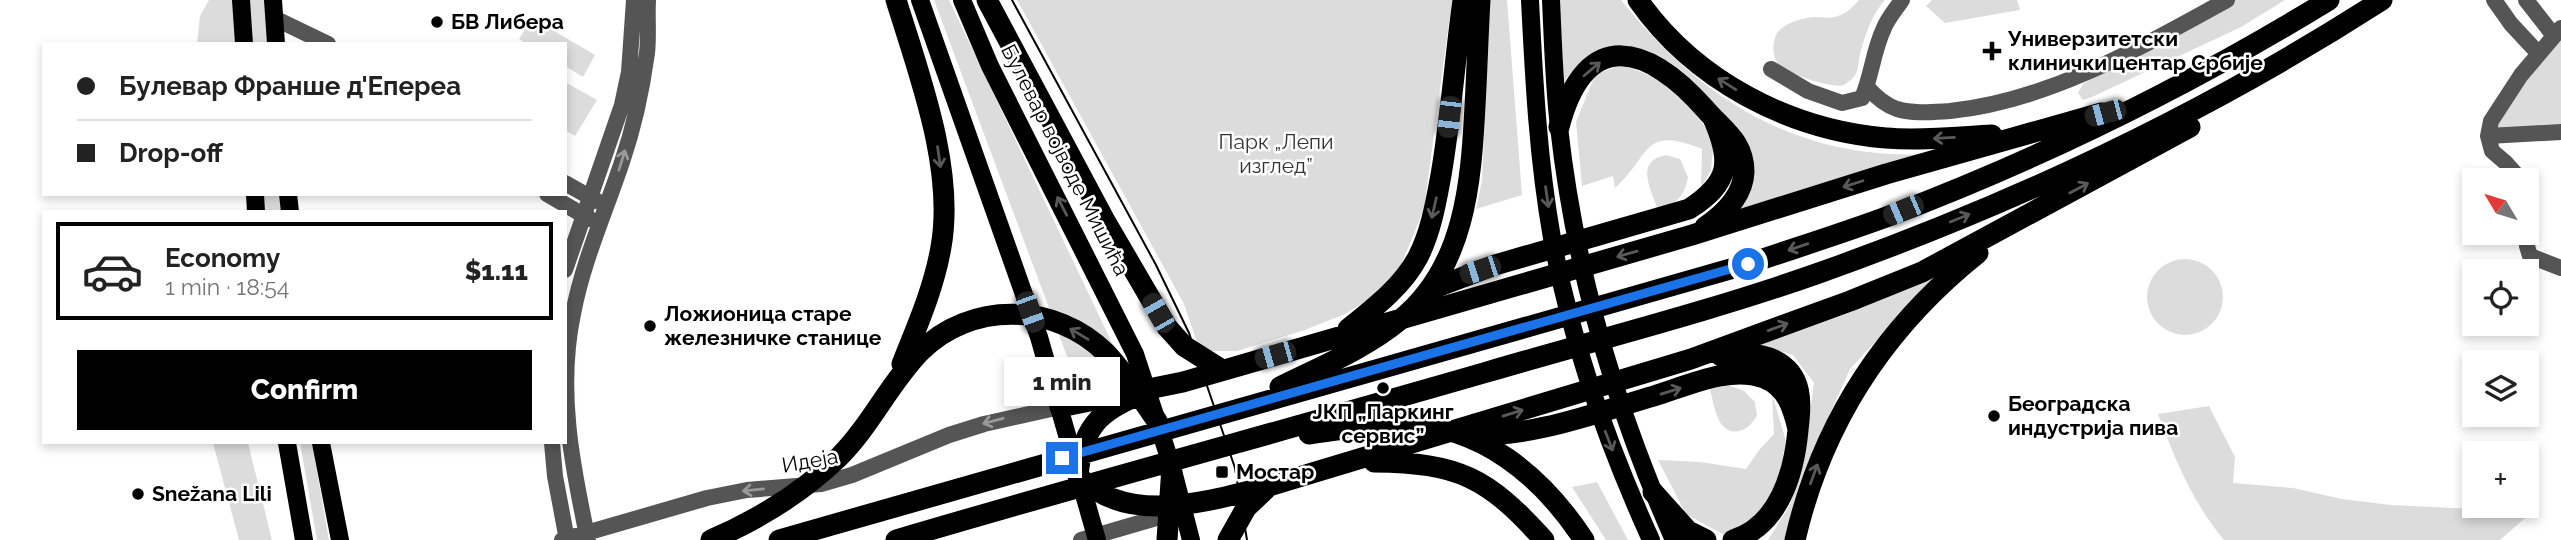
<!DOCTYPE html>
<html lang="en">
<head>
<meta charset="utf-8">
<style>
	:root { --surface:#fff; --page:#f6f6f6; --text:#222; --muted:#767676; --line:#e0e0e0; --accent:#000 }
	body { margin:0; font-family:Raleway,sans-serif; background:var(--page); color:var(--text); height:100vh; display:flex; flex-direction:column; font-size:26px; white-space:nowrap }
	* { box-sizing:border-box; margin:0 }
	p { font-size:23px; color:var(--muted) }
	.icon { flex:none; width:38px; height:38px; fill:none; stroke:currentColor; stroke-width:2; stroke-linecap:round; stroke-linejoin:round }
	.map { position:relative; flex:1; overflow:hidden }
	.panel { position:absolute; left:42px; top:210px; width:525px; height:234px; display:flex; flex-direction:column; background:var(--surface); border-radius:0px; box-shadow:0 4px 10px #0003 }
	.panel>* { flex:none }
	.hud { position:absolute; left:42px; top:42px; width:525px; height:154px; border-radius:0px; box-shadow:0 4px 10px #0003; display:grid; align-content:center; height:154px; padding:0 35px; background:var(--surface) }
	.needle { width:46px; rotate:308deg }
	.buttons { position:absolute; left:2462px; top:168px; display:grid; gap:14px }
	.buttons a { display:grid; place-items:center; width:77px; height:77px; border-radius:0px; background:var(--surface); box-shadow:0 4px 10px #0003; font-size:35px }
	.end { position:absolute; width:32px; height:32px; margin:-16px; border:9px solid #1a73e8; background:#fff; box-shadow:0 0 0 4px #fff }
	.from { border-radius:50% }
	.bubble { position:absolute; height:49px; border-radius:0px; background:var(--surface); box-shadow:0 4px 10px #0003; font-size:23px; font-weight:800; line-height:49px; text-align:center }
	.car { position:absolute; width:21px; height:42px; margin:-21px -10px; border-radius:9px; box-shadow:0 0 5px 2px #0007; background:linear-gradient(#222 24%,#8ab4d8 0 40%,#222 0 76%,#8ab4d8 0 86%,#222 0) }
	.hud b { display:flex; align-items:center; gap:24px; height:66px; font-size:26px }
	.hud b+b { border-top:2px solid var(--line) }
	.hud i { width:18px; height:18px; background:var(--text) }
	ul { padding:12px 0 0; list-style:none }
	li { display:flex; align-items:center; gap:21px; height:98px; margin:0 14px 10px; padding:0 21px; border:4px solid transparent; border-radius:0px }
	li div { flex:1 }
	li b { display:block; font-size:26px }
	li em { font-style:normal; font-weight:800 }
	li.on { border-color:var(--accent) }
	li>.icon { width:63px; height:63px; stroke-width:1.5 }
	.action { display:flex; gap:14px; margin-top:auto; padding:14px 35px }
	.action a { flex:1; height:80px; border-radius:0px; background:var(--accent); color:#fff; font-size:28px; font-weight:800; line-height:80px; text-align:center }
	.map>svg:first-child { display:block }
	.green { fill:#dcdcdc }
	.lines { fill:none; stroke-linecap:round; stroke-linejoin:round }
	.minor { stroke:#555; stroke-width:16 }
	.major { stroke:#000; stroke-width:18 }
	.highway { stroke:#000; stroke-width:21 }
	.tram { stroke:#000; stroke-width:2 }
	.oneway { stroke:#595959 }
	.oneway2 { stroke:#999 }
	.route { stroke:#1a73e8; stroke-width:9 }
	.poi-dot { fill:#000; stroke:#fff; stroke-width:2.5 }
	.labels { text-anchor:middle; stroke-width:5; stroke-linejoin:round; paint-order:stroke }
	.poi-label { font-size:21px; font-weight:bold; fill:#000; stroke:#fff; text-anchor:start }
	.park-label { font-size:21px; fill:#333; stroke:#fff }
	.street-label { font-size:21px; fill:#000; stroke:#fff }
</style>
</head>
<body>
<div class="map">
<svg width="2561" height="540" viewBox="0 0 2561 540">
	<rect width="100%" height="100%" fill="#fff"/>
	<path class="green" d="M209,0H234L237,44H197L200,16Z
		M241,0H273L276,44H244Z
		M934,0H949L1132,385L1083,399Z
		M1017,0H1452L1424,209L1396,277L1366,301L1345,314L1302,331L1237,351H1200L1184,304Z
		M1490,0H1507L1522,195L1476,209L1482,180Z
		M1559,0H1621C1687,82 1768,143 1877,153C1895,155 1913,154 1931,155L1733,213L1749,166L1628,47C1599,45 1579,59 1564,83Z
		M1859,0H1885C1872,14 1865,35 1860,54C1858,63 1859,72 1852,79C1851,80 1845,84 1844,85C1832,89 1785,73 1778,64C1772,56 1772,42 1777,33C1784,23 1804,17 1816,17C1824,17 1831,19 1838,16C1847,13 1853,7 1859,0Z
		M1932,0H2017L2020,10L1945,23L1926,6Z
		M2235,0H2285L2241,27L2092,97L2083,100L2078,93L2083,84L2110,67Z
		M532,18L595,55L583,77L565,66V44H527L519,39Z
		M2561,37V135L2494,128L2528,75Z
		M1622,64L1657,79L1693,110L1714,140L1711,170L1701,188L1702,149C1641,125 1652,155 1615,188L1613,176L1582,186L1576,122L1595,75Z
		M565,82L597,100L575,136L565,130Z
		M1666,155L1680,159L1688,177C1685,196 1675,204 1659,213C1652,191 1633,161 1666,155Z
		M255,194H288L290,212H256Z
		M2147 297a38 38 0 1 1 76 0a38 38 0 1 1-76 0Z
		M1940,272L1850,369L1825,425L1792,524L1790,540H1768L1790,505L1805,448L1814,383L1793,355L1759,345Z
		M1728,385L1744,391L1755,402L1757,416C1752,423 1748,429 1739,431C1717,436 1714,404 1710,389Z
		M1772,394L1786,441L1778,480L1760,519L1726,536L1686,514L1658,460L1700,462L1746,469L1760,449L1774,434Z
		M2209,406L2235,457L2233,483L2293,488L2342,499L2391,505L2495,510L2501,506H2520L2525,518L2500,540H2224C2191,500 2176,461 2158,414Z
		M213,443H248L272,540H239Z
		M300,443H312L329,540H317Z
		M1597,482L1628,540H1606L1572,487Z"/>
	<g class="lines">
		<path class="minor" d="M2494,0L2511,24L2539,54
			M2526,0L2554,36
			M274,18L328,44
			M1771,69L1808,91L1842,103L1862,98C1872,75 1873,51 1884,28C1888,18 1896,9 1902,0
			M1867,87C1875,96 1885,105 1897,109C1914,114 1932,112 1950,111C2049,101 2141,47 2227,0
			M2488,136L2561,132
			M2521,180L2506,163L2492,151L2488,136L2491,121L2521,75L2561,28
			M565,183L597,201
			M2527,192V246L2530,256L2561,268
			M547,194L590,219
			M565,270L622,105L629,72L634,0
			M552,443L555,476L567,540
			M562,540L707,498L747,490L821,484L852,475L949,435L984,424L1060,407
			M588,540C572,465 557,390 573,314C583,261 605,213 622,162C634,127 642,90 647,53C649,36 647,18 648,0
			M1081,540L1177,512"/>
		<path class="major" d="M241,0L244,44
			M273,0L276,44
			M920,0L1039,337L1097,540
			M962,0L990,66L1135,354L1172,467L1191,540
			M1530,0C1534,80 1538,159 1552,238C1571,342 1607,443 1651,540
			M1551,0C1553,42 1554,85 1559,127C1575,271 1615,408 1674,540
			M255,194L256,212
			M288,194L290,212
			M287,443L304,540
			M321,443L340,540"/>
		<path class="highway" d="M896,0C919,74 955,169 941,247C934,288 917,326 902,364
			M987,0L1104,219L1167,327L1184,346L1222,370
			M1638,0C1694,80 1789,130 1886,138C1921,141 1957,137 1992,135
			M1559,127C1586,25 1649,45 1706,110C1723,130 1744,141 1744,172C1743,196 1724,214 1705,227
			M1429,290L1495,265L1689,209C1731,182 1732,161 1713,118
			M1348,329C1374,308 1402,287 1418,257C1431,232 1436,202 1441,175C1451,117 1455,58 1463,0
			M1721,356C1738,354 1758,352 1774,360C1804,375 1801,403 1798,430C1794,473 1779,526 1733,540
			M1280,387C1320,367 1365,349 1400,320C1465,268 1471,183 1475,106C1477,71 1478,35 1480,0
			M1153,389C1104,409 1083,420 1078,476C1128,527 1208,501 1269,486L1691,359L1850,301L1922,272L2190,127
			M1060,407L1183,382L1692,235L1886,174L2101,113
			M1309,434C1339,430 1370,424 1400,424C1481,424 1542,476 1584,540
			M1471,435C1533,437 1595,413 1654,396C1687,386 1730,365 1764,378C1787,387 1793,408 1798,429
			M1374,462C1459,463 1487,477 1544,540
			M1653,492L1688,531L1706,540
			M711,540C757,520 803,492 839,457C871,425 889,384 920,352C970,301 1055,302 1106,353C1125,373 1141,398 1157,421
			M779,540L1748,264C1795,248 1843,233 1889,216C2042,158 2190,85 2329,0
			M896,540C1092,482 1290,429 1487,372C1596,340 1708,312 1816,274C2014,204 2205,114 2382,0
			M1167,540L1172,467
			M1228,540L1246,508L1267,488
			M1795,540C1822,423 1884,328 1978,253"/>
		<path class="tram" d="M1012,0L1156,265L1189,333L1235,468L1247,540"/>
	</g>
	<defs><path id="oneway-shaft" d="M-6 0H5M1.5-3L5.5 0L1.5 3" fill="none" stroke-width="1.6" stroke-linecap="round" stroke-linejoin="round" transform="scale(1.75)"/></defs>
	<g class="oneway">
		<use href="#oneway-shaft" transform="translate(1592 69) rotate(-40)"/>
		<use href="#oneway-shaft" transform="translate(1727 84) rotate(-148)"/>
		<use href="#oneway-shaft" transform="translate(1944 138) rotate(177)"/>
		<use href="#oneway-shaft" transform="translate(939 157) rotate(82)"/>
		<use href="#oneway-shaft" transform="translate(1853 184) rotate(162)"/>
		<use href="#oneway-shaft" transform="translate(2079 188) rotate(-28)"/>
		<use href="#oneway-shaft" transform="translate(1547 197) rotate(82)"/>
		<use href="#oneway-shaft" transform="translate(1062 206) rotate(-117)"/>
		<use href="#oneway-shaft" transform="translate(1434 208) rotate(103)"/>
		<use href="#oneway-shaft" transform="translate(1960 218) rotate(-22)"/>
		<use href="#oneway-shaft" transform="translate(1798 247) rotate(161)"/>
		<use href="#oneway-shaft" transform="translate(1627 254) rotate(164)"/>
		<use href="#oneway-shaft" transform="translate(1778 327) rotate(-20)"/>
		<use href="#oneway-shaft" transform="translate(1079 334) rotate(-149)"/>
		<use href="#oneway-shaft" transform="translate(1671 391) rotate(-17)"/>
		<use href="#oneway-shaft" transform="translate(1513 413) rotate(-17)"/>
		<use href="#oneway-shaft" transform="translate(1609 441) rotate(69)"/>
		<use href="#oneway-shaft" transform="translate(1814 474) rotate(-70)"/>
	</g>
	<g class="oneway2">
		<use href="#oneway-shaft" transform="translate(622 160) rotate(-73)"/>
		<use href="#oneway-shaft" transform="translate(993 421) rotate(165)"/>
		<use href="#oneway-shaft" transform="translate(753 490) rotate(174)"/>
	</g>
	<g class="lines">
		<path class="route" d="M1062,458L1748,264"/>
	</g>
	<g class="poi-dot">
		<circle cx="437" cy="22" r="7"/>
		<path d="M1988.5 40.5h7v7h7v7h-7v7h-7v-7h-7v-7h7z"/>
		<circle cx="650" cy="326" r="7"/>
		<circle cx="1383" cy="388" r="7"/>
		<circle cx="1994" cy="416" r="7"/>
		<rect x="1215" y="465" width="14" height="14" rx="3.5"/>
		<circle cx="138" cy="494" r="7"/>
	</g>
	<g class="labels">
		<g class="poi-label">
			<text x="451" y="29">БВ Либера</text>
			<text x="2008" y="46">Универзитетски<tspan x="2008" dy="24">клинички центар Србије</tspan></text>
			<text x="664" y="321">Ложионица старе<tspan x="664" dy="24">железничке станице</tspan></text>
			<text x="2008" y="411">Београдска<tspan x="2008" dy="24">индустрија пива</tspan></text>
			<text x="1383" y="419" text-anchor="middle">ЈКП „Паркинг<tspan x="1383" dy="24">сервис”</tspan></text>
			<text x="1236" y="479">Мостар</text>
			<text x="152" y="501">Snežana Lili</text>
		</g>
		<g class="park-label">
			<text x="1276" y="149">Парк „Лепи<tspan x="1276" dy="24">изглед”</tspan></text>
		</g>
		<g class="street-label">
			<text transform="translate(1065 160) rotate(63)" y="7">Булевар војводе Мишића</text>
			<text transform="translate(810 461) rotate(-10)" y="7">Идеја</text>
		</g>
	</g>
</svg>
<div class="buttons">
<a><svg class="needle" viewBox="-14 -14 28 28"><path d="M0-13l5 13h-10z" fill="#e53935"/><path d="M0 13l5-13h-10z" fill="#767676"/></svg></a>
<a><svg class="icon" aria-label="locate" viewBox="0 0 24 24"><circle cx="12" cy="12" r="6"/><path d="M12 2v4M12 18v4M2 12h4M18 12h4"/></svg></a>
<a><svg class="icon" aria-label="layers" viewBox="0 0 24 24"><path d="M12 4l9 5-9 5-9-5zM3 14l9 5 9-5"/></svg></a>
<a>+</a>
</div>
<i class="end from" style="left:1748px;top:264px"></i>
<i class="end" style="left:1062px;top:458px"></i>
<div class="bubble" style="left:1004px;top:357px;width:116px">1 min</div>
<i class="car" style="left:2105px;top:113px;rotate:255deg"></i>
<i class="car" style="left:1449px;top:117px;rotate:186deg"></i>
<i class="car" style="left:1903px;top:210px;rotate:247deg"></i>
<i class="car" style="left:1480px;top:270px;rotate:252deg"></i>
<i class="car" style="left:1030px;top:312px;rotate:160deg"></i>
<i class="car" style="left:1158px;top:313px;rotate:330deg"></i>
<i class="car" style="left:1275px;top:355px;rotate:254deg"></i>
<div class="hud">
<b><i class="from"></i>Булевар Франше д'Епереа</b>
<b><i></i>Drop-off</b>
</div>
<section class="panel">
<ul>
<li class="on"><svg class="icon" aria-label="car" viewBox="0 0 24 24"><path d="M5 17H2v-5l4-1 3-4h7l3 4 3 1v5h-3M9 17h6M6 11h13"/><circle cx="7" cy="17" r="2"/><circle cx="17" cy="17" r="2"/></svg><div><b>Economy</b><p>1 min · 18:54</p></div><em>$1.11</em></li>
</ul>
<div class="action"><a>Confirm</a></div>
</section>
</div>
</body>
</html>
